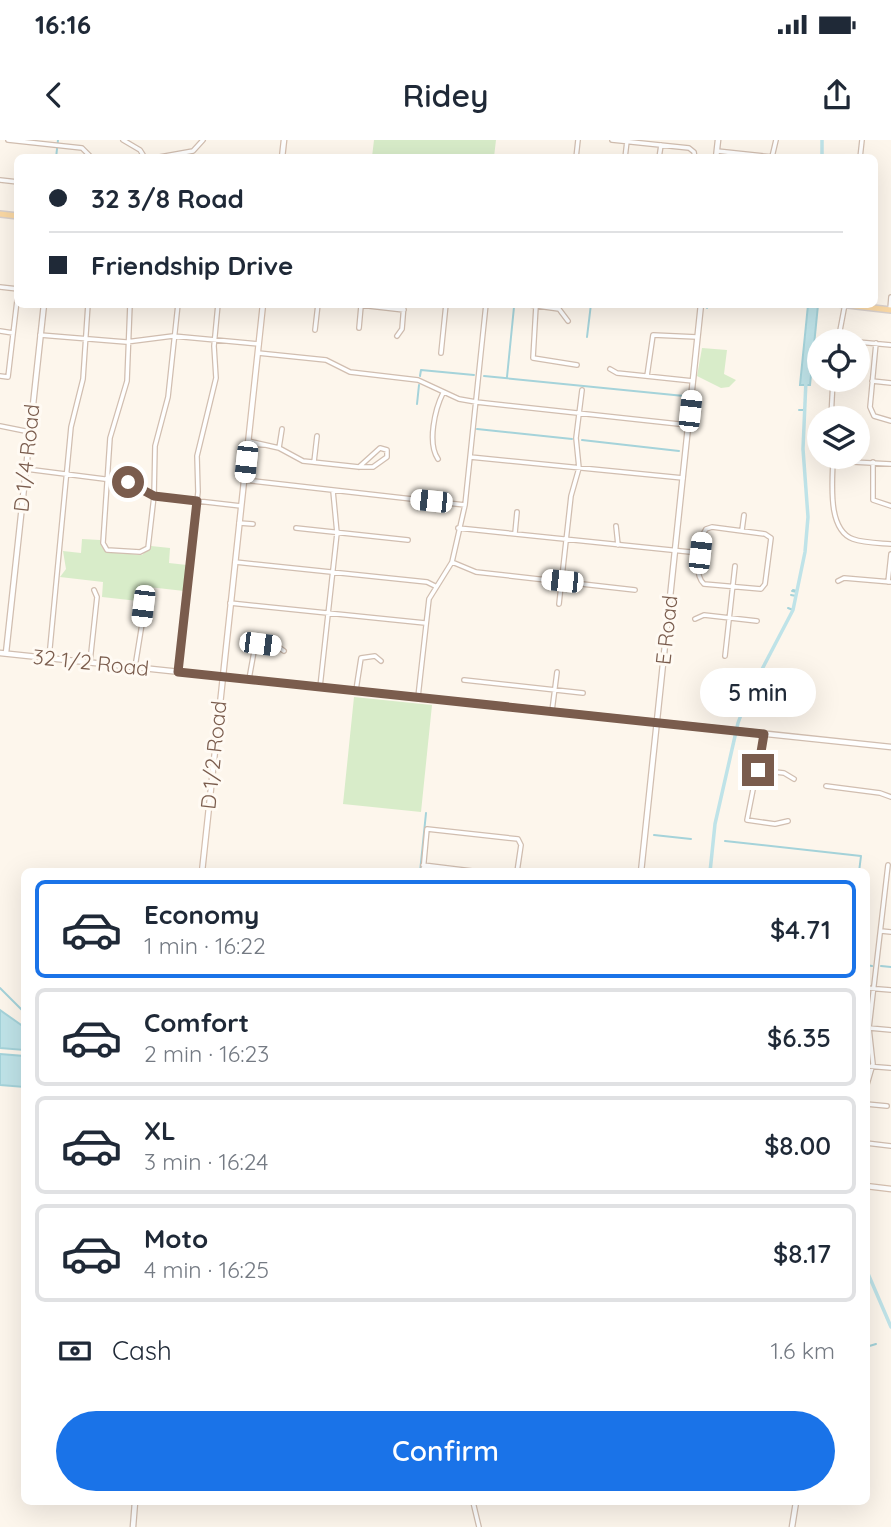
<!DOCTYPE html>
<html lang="en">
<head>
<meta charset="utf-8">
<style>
	:root { --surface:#fff; --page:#f6f6f7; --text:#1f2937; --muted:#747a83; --line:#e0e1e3; --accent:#1a73e8 }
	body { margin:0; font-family:Quicksand,sans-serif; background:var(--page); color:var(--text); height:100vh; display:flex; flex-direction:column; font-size:26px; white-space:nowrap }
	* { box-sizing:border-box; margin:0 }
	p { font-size:23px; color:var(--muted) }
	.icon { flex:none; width:38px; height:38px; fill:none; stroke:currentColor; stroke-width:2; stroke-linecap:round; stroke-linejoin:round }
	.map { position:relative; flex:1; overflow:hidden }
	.sheet { position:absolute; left:21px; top:728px; width:849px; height:637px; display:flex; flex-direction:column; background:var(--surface); border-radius:10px; box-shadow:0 7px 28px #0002 }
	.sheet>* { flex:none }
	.banner { position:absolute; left:14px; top:14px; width:864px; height:154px; border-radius:10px; box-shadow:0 7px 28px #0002; display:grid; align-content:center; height:154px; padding:0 35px; background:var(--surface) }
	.buttons { position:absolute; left:807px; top:189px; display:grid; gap:14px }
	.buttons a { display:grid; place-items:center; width:63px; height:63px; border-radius:50%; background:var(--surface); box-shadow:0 7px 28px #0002; font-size:35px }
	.end { position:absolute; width:32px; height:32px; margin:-16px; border:9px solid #7a5c4d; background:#fff; box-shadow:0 0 0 4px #fff }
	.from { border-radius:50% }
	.bubble { position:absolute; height:49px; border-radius:24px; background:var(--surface); box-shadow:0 7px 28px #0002; font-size:23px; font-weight:600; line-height:49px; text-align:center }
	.car { position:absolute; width:21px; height:42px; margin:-21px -10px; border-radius:9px; box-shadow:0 0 5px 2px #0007; background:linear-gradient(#fff 24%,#345 0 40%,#fff 0 76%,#345 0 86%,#fff 0) }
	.banner b { display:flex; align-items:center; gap:24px; height:66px; font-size:26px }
	.banner b+b { border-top:2px solid var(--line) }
	.banner i { width:18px; height:18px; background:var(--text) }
	ul { padding:12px 0 0; list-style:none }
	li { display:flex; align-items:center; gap:21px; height:98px; margin:0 14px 10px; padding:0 21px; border:4px solid var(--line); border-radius:10px }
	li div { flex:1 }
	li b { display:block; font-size:26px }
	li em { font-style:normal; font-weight:600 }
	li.on { border-color:var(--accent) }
	li>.icon { width:63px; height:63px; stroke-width:1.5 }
	.pay { display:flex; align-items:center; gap:18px; height:77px; padding:0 35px; font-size:26px }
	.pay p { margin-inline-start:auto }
	.action { display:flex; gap:14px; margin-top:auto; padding:14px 35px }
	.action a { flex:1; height:80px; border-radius:42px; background:var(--accent); color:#fff; font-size:28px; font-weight:600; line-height:80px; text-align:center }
	.status { display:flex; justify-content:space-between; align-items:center; height:49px; padding:0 35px; background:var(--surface); direction:ltr }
	.status svg { height:19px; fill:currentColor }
	header { display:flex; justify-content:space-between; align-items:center; height:91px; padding:0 35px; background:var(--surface); font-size:32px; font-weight:600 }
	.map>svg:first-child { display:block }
	.green { fill:#d8ecc9 }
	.water { fill:#bfe3e8; stroke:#a5d3da; stroke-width:2 }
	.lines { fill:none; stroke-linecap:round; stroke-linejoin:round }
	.stream { stroke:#a5d3da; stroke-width:2 }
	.canal { stroke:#bfe3e8; stroke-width:3.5 }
	.minor-casing { stroke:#d1beb0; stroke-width:6 }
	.tertiary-casing { stroke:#d1beb0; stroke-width:7 }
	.secondary-casing { stroke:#d6c0b0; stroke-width:7 }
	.primary-casing { stroke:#dad1cd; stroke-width:8 }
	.minor { stroke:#fff; stroke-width:3.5 }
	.tertiary { stroke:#fff; stroke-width:4.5 }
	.secondary { stroke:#fff; stroke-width:4.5 }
	.primary { stroke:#fbd9a5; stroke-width:5 }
	.route { stroke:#7a5c4d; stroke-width:9 }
	.labels { text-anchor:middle; stroke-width:6; stroke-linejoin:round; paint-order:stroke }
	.street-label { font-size:21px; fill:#7a5c4d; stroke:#fffaf3 }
</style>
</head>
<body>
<div class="status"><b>16:16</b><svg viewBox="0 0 49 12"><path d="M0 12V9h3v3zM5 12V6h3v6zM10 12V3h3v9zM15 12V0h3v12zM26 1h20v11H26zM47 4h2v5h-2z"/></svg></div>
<header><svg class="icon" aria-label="back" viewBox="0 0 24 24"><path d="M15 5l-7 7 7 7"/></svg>Ridey<svg class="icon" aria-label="share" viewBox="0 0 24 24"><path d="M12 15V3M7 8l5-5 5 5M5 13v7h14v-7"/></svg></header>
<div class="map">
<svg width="891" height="1387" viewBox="0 0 891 1387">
	<rect width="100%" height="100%" fill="#fdf6ec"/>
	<path class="green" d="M374,0H496L494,17H372Z
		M702,208L727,210L724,234L736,240L729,247L721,248L697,236Z
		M82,399L100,400L102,407L108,412L142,415L151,406L170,408L169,423L187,425L184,451L140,446L138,461L102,457L103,442L60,437L66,429L63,411L81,413Z
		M354,557L432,565L421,672L343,664Z"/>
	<path class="water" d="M808,165H818L810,245H800Z
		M0,870L24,887V910L0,908Z
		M0,914L24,916V947L0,945Z"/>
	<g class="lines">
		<path class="stream" d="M56,18L58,0
			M707,168L708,164
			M587,197L591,164
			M420,236L421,230L474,235
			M484,236L684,256
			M507,237L514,167
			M417,264L419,245
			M799,270H804
			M477,289L572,299
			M582,300L679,311
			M793,450L797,451
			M792,451L797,452
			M791,455L796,456
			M788,468L793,470
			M744,555L748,556
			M737,574L741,576
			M654,695L691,699
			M725,701L861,716L859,732
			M420,732L426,673
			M866,825L872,826
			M881,826L891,827
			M0,848L24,872
			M866,1207L876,1204"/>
		<path class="canal" d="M822,0V18
			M710,732L715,684L738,583L748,556L793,470L805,412L808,377L803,309L806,240
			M866,1129L891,1187"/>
		<defs>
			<path id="minor" d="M8,0L82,8L92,18
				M123,0L140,10L145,18
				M612,0L689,8L694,12L695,18
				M717,11L772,17L776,0
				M154,18L193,11L203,0
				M576,18L578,0
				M625,18L627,1
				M659,18L661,5
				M860,18L862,0
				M0,40L18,42
				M0,147L18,149
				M130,164L127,241L110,298L103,403L107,410L140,412L148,408L154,356L155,306L168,257L178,164
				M351,164L404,170
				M523,164L559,169L568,181
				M536,166L533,218L577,225
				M890,169L891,157
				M359,188L361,166
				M315,190L318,164
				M0,191L13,193
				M40,195L126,202L173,196L259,204
				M397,196L402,189L404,164
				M838,201L845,164
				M838,201H848
				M858,202L891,205
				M876,203L870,267L874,276L891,281
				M258,213L326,220L350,232L418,240L459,259L476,262L688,285
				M441,213L446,164
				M610,229L617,233L693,241
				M0,236L8,237L18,152
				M647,236L653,195L697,197
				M872,241L891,243
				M831,278L833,240
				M0,286L30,292
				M248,301L279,308L303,321L359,327H373L387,317V310L380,308L359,327
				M249,304L264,305
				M279,308L282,289
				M470,317L683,338
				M833,317C833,339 826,389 853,399C864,403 879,403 891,404
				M438,319C427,303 435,269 443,253
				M833,321L891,324
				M314,322L317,296
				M873,322V360L891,366
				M26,329L128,342L154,356L241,366
				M244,340L465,365
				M239,383L253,384
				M616,386L618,405
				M712,387L765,394L771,398L765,444L761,449L704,444C693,434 698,401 706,389Z
				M296,388L408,400
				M458,388L700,413
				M742,390L744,375
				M515,393L517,372
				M235,422L427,442L435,446
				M452,422L476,432L635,450
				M838,441L844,438L891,442
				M888,442L891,414
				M230,463L425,483
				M559,464L571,356L579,328L576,298L582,250
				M695,479L704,475L757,481
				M725,516L735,426
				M49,518L71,287L83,239L88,164
				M90,522L97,457L94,450
				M135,527L147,453
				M178,532L198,352L197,316L216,238L214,206L218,164
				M249,539L255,506H277L284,511
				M464,540L583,553
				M320,547L337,393L333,351
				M356,550L361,518L375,516L381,521
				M418,557L429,459L452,422L465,365L486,164
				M552,571L557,532
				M764,594L747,680L775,684L788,681
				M758,630L784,633L794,639
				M826,646L880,653L891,657
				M423,725L480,732
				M423,732L427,689L518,699L521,705L517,732
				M881,791L891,792
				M866,848L891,850
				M869,888L891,890
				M866,926L891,928
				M866,948L873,924L869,888L888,725
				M866,964L887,966
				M866,1003L891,1006
				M473,1362L479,1387"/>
			<path id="tertiary" d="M716,18L718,0
				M0,513L891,607
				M6,513L44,164
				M641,732L701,164
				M133,1387L135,1362
				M792,1387L796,1362"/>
			<path id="secondary" d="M282,18L284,0
				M202,732L263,164
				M866,1046L891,1049"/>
			<path id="primary" d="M0,74L18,76
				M839,164L891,170"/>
		</defs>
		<use href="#minor" class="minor-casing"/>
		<use href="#tertiary" class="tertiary-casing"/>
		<use href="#secondary" class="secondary-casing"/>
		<use href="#primary" class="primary-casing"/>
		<use href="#minor" class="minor"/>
		<use href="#tertiary" class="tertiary"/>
		<use href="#secondary" class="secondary"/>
		<use href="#primary" class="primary"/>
	</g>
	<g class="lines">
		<path class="route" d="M128,342L154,356L197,361L178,532L764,594L758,630"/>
	</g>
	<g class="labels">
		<g class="street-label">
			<text transform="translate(27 318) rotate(-84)" y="7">D 1/4 Road</text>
			<text transform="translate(667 490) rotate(-84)" y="7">E Road</text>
			<text transform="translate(91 523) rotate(6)" y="7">32 1/2 Road</text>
			<text transform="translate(214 615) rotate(-84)" y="7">D 1/2 Road</text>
		</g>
	</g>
</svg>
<div class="buttons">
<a><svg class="icon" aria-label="locate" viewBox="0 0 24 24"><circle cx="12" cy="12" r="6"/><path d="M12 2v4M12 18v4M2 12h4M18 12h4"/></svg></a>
<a><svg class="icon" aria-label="layers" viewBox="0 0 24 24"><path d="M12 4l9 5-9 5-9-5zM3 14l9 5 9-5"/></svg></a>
</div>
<i class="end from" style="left:128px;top:342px"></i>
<i class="end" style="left:758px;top:630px"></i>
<div class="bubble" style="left:700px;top:528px;width:116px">5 min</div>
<i class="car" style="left:690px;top:271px;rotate:6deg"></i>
<i class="car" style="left:246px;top:322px;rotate:186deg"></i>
<i class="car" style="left:431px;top:361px;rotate:276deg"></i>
<i class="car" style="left:700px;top:413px;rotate:6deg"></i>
<i class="car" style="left:562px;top:441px;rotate:276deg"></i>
<i class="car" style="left:143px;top:466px;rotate:187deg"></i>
<i class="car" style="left:260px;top:504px;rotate:97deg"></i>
<div class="banner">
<b><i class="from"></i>32 3/8 Road</b>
<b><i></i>Friendship Drive</b>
</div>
<section class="sheet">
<ul>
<li class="on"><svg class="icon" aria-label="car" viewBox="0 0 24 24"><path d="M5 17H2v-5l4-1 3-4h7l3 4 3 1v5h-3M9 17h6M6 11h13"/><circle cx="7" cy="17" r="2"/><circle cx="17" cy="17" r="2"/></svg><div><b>Economy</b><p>1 min · 16:22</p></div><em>$4.71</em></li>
<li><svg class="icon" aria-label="car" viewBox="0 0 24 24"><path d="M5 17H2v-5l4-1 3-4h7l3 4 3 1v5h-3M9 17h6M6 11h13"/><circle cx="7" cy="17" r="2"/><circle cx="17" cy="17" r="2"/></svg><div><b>Comfort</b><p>2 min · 16:23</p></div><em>$6.35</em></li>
<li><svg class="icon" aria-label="car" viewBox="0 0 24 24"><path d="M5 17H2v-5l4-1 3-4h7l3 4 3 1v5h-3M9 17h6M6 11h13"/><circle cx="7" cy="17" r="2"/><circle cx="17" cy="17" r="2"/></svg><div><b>XL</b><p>3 min · 16:24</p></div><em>$8.00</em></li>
<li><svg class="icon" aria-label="car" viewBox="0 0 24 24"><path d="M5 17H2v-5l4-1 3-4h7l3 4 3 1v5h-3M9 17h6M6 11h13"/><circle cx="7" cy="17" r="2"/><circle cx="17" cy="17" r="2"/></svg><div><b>Moto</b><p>4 min · 16:25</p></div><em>$8.17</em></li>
</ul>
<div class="pay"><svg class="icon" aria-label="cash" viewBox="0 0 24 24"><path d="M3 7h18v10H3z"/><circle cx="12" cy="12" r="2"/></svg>Cash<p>1.6 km</p></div>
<div class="action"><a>Confirm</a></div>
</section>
</div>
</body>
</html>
